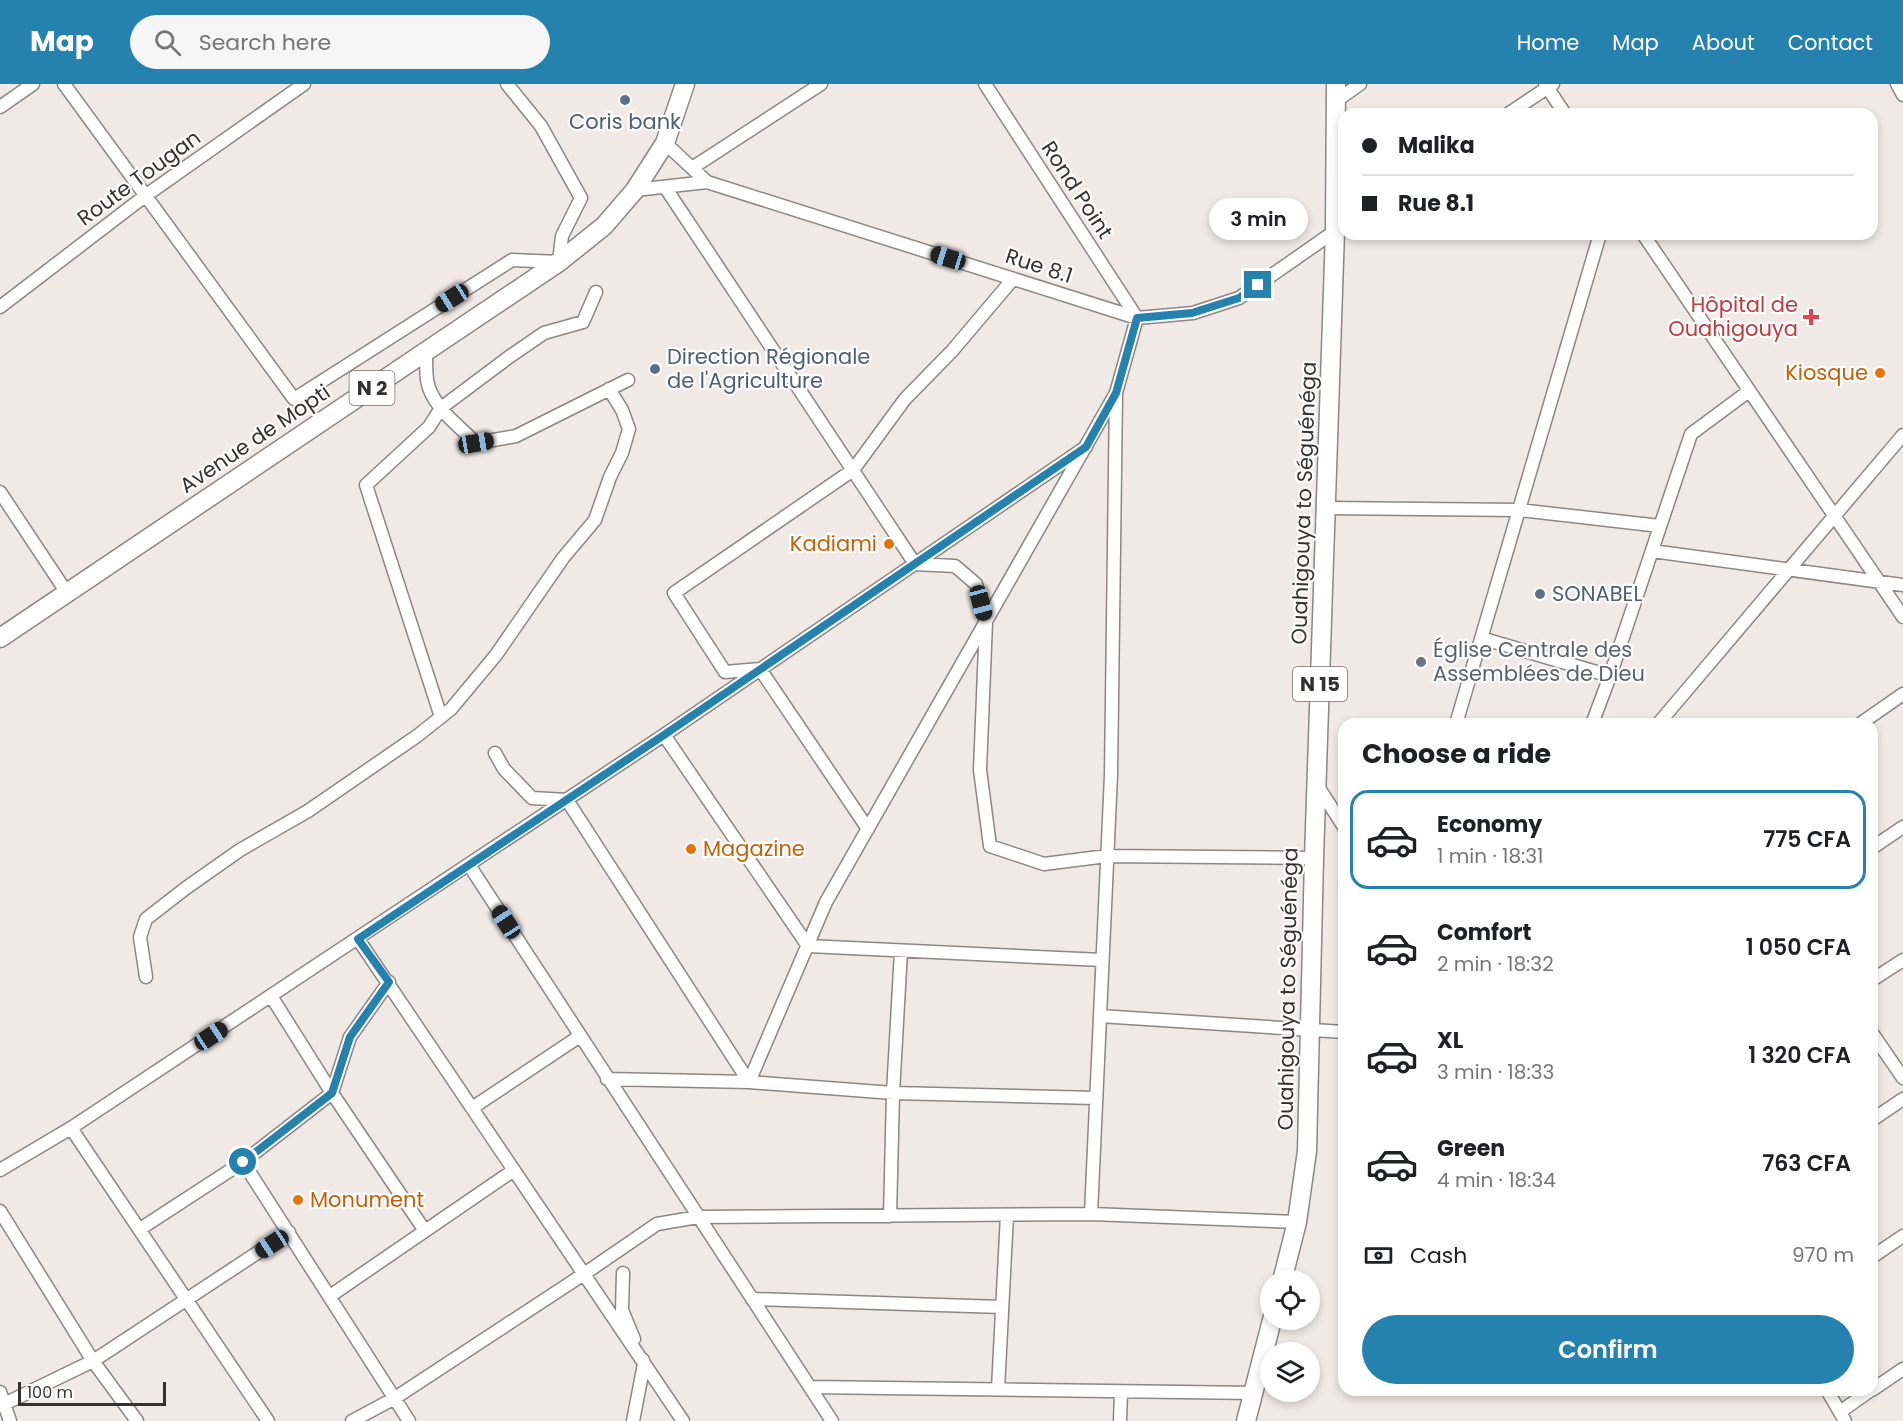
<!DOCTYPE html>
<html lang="en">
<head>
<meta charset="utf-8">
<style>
	:root { --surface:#fff; --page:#f6f6f6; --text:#202124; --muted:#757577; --line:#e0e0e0; --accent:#2581ae }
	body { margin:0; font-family:Poppins,sans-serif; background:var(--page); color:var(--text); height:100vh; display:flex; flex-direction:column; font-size:22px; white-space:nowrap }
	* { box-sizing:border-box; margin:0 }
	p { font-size:20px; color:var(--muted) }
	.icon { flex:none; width:33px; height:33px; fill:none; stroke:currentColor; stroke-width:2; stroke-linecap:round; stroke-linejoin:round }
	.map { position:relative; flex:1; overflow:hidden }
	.details { position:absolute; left:1338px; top:634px; width:540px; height:678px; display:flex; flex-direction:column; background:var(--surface); border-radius:18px; box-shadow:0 3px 9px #0003 }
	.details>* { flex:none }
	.hud { position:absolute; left:1338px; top:24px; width:540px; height:132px; border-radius:18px; box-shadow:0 3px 9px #0003; display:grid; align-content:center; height:132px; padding:0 24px; background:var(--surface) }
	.controls { position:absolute; left:1260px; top:1186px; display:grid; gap:12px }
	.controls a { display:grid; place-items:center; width:60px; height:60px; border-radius:50%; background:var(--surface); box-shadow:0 3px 9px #0003; font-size:30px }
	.scale { position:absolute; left:18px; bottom:15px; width:148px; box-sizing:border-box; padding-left:6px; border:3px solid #343231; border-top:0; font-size:16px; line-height:21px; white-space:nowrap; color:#343231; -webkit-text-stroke:4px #fff; paint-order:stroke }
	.end { position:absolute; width:27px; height:27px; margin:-14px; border:8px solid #2581ae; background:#fff; box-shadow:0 0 0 3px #fff }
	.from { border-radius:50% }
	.bubble { position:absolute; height:42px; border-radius:21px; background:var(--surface); box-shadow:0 3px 9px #0003; font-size:20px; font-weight:600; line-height:42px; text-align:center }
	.car { position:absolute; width:18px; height:36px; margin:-18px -9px; border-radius:8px; box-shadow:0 0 4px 2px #0007; background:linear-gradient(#222 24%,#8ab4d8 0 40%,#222 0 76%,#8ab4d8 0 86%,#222 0) }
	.hud b { display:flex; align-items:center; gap:21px; height:57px; font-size:22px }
	.hud b+b { border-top:2px solid var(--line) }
	.hud i { width:15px; height:15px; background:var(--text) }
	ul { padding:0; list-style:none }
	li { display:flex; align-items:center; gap:18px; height:99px; margin:0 12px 9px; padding:0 12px; border:3px solid transparent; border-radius:18px }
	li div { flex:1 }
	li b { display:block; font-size:22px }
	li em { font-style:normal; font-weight:600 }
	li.current { border-color:var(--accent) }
	li>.icon { width:54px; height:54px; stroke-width:1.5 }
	h2 { padding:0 24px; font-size:27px; line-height:72px }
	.pay { display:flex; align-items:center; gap:15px; height:66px; padding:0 24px; font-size:22px }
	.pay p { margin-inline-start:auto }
	.action { display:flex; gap:12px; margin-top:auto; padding:12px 24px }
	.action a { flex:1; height:69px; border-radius:36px; background:var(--accent); color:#fff; font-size:24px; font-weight:600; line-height:69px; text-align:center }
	header { display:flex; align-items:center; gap:36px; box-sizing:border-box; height:84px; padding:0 30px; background:var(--accent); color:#fff }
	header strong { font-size:28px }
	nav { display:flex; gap:33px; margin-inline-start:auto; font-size:21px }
	.search { width:420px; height:54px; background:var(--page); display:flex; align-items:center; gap:15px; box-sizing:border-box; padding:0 21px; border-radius:33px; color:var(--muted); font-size:22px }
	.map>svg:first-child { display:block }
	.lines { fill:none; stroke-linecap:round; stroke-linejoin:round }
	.minor-casing { stroke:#8c8684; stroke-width:15 }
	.primary-casing { stroke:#8c8684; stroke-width:21 }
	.minor { stroke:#fff; stroke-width:12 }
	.primary { stroke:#fff; stroke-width:18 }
	.route { stroke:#2581ae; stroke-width:8 }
	.service-dot { fill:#5c6f8a; stroke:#fff; stroke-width:2 }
	.health-dot { fill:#e0444e; stroke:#fff; stroke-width:2 }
	.food-dot { fill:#e8710a; stroke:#fff; stroke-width:2 }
	.worship-dot { fill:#6b7280; stroke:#fff; stroke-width:2 }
	.labels { text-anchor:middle; stroke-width:4.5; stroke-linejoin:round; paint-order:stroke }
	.shield { fill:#fff; stroke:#71706f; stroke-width:1.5 }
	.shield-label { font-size:20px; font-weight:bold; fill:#343231 }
	.service-label { font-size:21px; fill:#4e5e75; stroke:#fff; text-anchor:start }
	.street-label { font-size:21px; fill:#343231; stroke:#fff }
	.health-label { font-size:21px; fill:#be3a42; stroke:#fff; text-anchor:end }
	.food-label { font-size:21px; fill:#c56008; stroke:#fff; text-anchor:end }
	.worship-label { font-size:21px; fill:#5b616d; stroke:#fff; text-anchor:start }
</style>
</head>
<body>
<header>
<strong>Map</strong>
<div class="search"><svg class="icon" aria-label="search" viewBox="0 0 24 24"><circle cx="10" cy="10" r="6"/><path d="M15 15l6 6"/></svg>Search here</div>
<nav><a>Home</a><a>Map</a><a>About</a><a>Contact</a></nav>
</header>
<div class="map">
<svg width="1903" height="1337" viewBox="0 0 1903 1337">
	<rect width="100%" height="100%" fill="#f0e9e6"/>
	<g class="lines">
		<defs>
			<path id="minor" d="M64,0L294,315L512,176L559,178L562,152L581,114L541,42L507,0
				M1545,0L1565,30
				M1897,0L1903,11
				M1336,17L1360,0
				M0,23L33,0
				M1508,30L1553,0
				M692,84L821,0
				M707,98L1137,234L1193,229L1239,214L1338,145
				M665,103L915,480L955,482L976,500L986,538L980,686L990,762L1044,780L1107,772L1314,774
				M635,106L707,98L665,59
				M1643,150L1903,533
				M0,223L145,112L304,0
				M426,268C426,277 426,287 427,296C431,322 459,342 476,359L516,352L628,296
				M0,408L67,509
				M1326,424L1519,426L1660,442
				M1652,467L1903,501
				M1481,554L1610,592
				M441,633L366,401L429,343L441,324L509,273L544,249L583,238L596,208
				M1456,640L1600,150
				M1592,640L1610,592L1691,350L1749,307
				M1658,640L1903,351
				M1860,640L1903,610
				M664,651L808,862L1102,876
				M495,669L504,685L532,714L567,716L749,998L893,1009L1096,1014
				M1317,701L1344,743
				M868,745L760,585L725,588L674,509L853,386L905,315L952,267L1013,195
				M1872,764L1903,743
				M469,781L832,1337
				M358,855L683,1337
				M146,893L140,853L146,835L186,804L240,766L308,727L417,652L451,625L496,571L563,474L595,436L610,393L622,369L629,345L622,326L609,305
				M1872,896L1903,876
				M271,912L332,1009L425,1147
				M1100,932L1344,948
				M1872,949L1903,994
				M607,995L749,998L826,818L1116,309L1137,234L985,0
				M472,1024L580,952
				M1872,1036L1903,1015
				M71,1044L268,1337
				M243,1078L409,1337
				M0,1086L71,1044L664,651L1086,363
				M0,1127L93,1277L137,1337
				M1091,1130L1111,691L1116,310
				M890,1132L893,1009L901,867
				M140,1145L243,1078L332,1009L350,953L389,898
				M1872,1173L1903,1152
				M623,1189L622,1226L634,1255
				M330,1212L514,1086
				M752,1215L1002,1223
				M810,1303L1254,1309
				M998,1305L1007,1131
				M1827,1306L1845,1337
				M1872,1306L1903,1285
				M0,1308L10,1337
				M0,1322L93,1277L289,1148
				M1840,1328L1871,1306
				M352,1337L395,1314L584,1190L657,1140L698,1133L1091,1130L1297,1138
				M633,1337L644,1280L643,1276
				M1120,1337L1121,1308"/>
			<path id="primary" d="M0,554L559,178L604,142L635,106L665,59L685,0
				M1282,1197L1297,1138L1307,1067L1314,774L1335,147L1336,0
				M1246,1337L1272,1236"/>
		</defs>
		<use href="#minor" class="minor-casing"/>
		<use href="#primary" class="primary-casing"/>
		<use href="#minor" class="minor"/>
		<use href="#primary" class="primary"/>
	</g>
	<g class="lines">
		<path class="route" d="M243,1078L332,1009L350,953L389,898L358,855L664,651L1086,363L1116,309L1137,234L1192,229L1239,214L1258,201"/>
	</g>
	<g class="service-dot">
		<circle cx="625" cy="16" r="6"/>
		<circle cx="655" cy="285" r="6"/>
		<circle cx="1540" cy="510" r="6"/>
	</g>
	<path class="health-dot" d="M1808 224h6v6h6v6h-6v6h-6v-6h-6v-6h6z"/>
	<g class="food-dot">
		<circle cx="1880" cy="289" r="6"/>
		<circle cx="889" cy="460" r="6"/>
		<circle cx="691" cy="765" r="6"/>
		<circle cx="298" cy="1116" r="6"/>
	</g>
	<circle class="worship-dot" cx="1421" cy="578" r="6"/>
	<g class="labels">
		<g class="shield">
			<rect x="349.5" y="287" width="45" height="34" rx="4.5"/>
			<rect x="1293" y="583" width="54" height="34" rx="4.5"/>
		</g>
		<g class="shield-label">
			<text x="372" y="311">N 2</text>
			<text x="1320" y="607">N 15</text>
		</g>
		<g class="service-label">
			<text x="625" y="45" text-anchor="middle">Coris bank</text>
			<text x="667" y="280">Direction Régionale<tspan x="667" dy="24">de l'Agriculture</tspan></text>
			<text x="1552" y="517">SONABEL</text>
		</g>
		<g class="street-label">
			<text transform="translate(139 94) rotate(-36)" y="7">Route Tougan</text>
			<text transform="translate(1077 106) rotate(57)" y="7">Rond Point</text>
			<text transform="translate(1039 182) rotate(18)" y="7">Rue 8.1</text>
			<text transform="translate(255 355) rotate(-34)" y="7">Avenue de Mopti</text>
			<text transform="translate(1304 419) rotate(-88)" y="7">Ouahigouya to Séguénéga</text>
			<text transform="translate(1288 905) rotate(-89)" y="7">Ouahigouya to Séguénéga</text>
		</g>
		<g class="health-label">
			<text x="1798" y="228">Hôpital de<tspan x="1798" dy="24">Ouahigouya</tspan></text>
		</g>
		<g class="food-label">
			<text x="1868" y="296">Kiosque</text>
			<text x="877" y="467">Kadiami</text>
			<text x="703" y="772" text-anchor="start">Magazine</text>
			<text x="310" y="1123" text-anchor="start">Monument</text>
		</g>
		<g class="worship-label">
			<text x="1433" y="573">Église Centrale des<tspan x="1433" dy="24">Assemblées de Dieu</tspan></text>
		</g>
	</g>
</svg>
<div class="controls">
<a><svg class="icon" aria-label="locate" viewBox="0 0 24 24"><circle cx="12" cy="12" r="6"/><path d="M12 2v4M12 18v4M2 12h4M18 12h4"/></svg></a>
<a><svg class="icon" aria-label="layers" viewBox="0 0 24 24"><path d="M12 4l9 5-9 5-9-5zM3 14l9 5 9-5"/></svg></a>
</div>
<div class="scale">100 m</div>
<i class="end from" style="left:243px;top:1078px"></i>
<i class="end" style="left:1258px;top:201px"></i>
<div class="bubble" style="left:1209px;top:114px;width:99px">3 min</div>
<i class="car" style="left:948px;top:174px;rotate:287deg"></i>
<i class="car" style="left:452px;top:214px;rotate:238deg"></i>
<i class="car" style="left:476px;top:359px;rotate:80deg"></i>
<i class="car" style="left:981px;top:519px;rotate:165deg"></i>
<i class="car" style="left:506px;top:838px;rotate:327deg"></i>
<i class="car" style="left:211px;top:952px;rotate:57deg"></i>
<i class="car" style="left:272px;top:1160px;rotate:237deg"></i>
<div class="hud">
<b><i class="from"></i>Malika</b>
<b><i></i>Rue 8.1</b>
</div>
<section class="details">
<h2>Choose a ride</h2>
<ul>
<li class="current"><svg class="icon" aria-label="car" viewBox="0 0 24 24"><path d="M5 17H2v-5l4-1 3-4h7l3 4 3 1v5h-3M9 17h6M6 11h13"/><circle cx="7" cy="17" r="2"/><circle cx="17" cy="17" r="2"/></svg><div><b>Economy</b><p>1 min · 18:31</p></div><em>775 CFA</em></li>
<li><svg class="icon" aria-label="car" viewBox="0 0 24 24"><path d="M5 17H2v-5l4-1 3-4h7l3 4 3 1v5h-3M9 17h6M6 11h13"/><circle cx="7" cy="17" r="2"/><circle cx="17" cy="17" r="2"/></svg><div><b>Comfort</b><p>2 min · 18:32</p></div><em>1 050 CFA</em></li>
<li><svg class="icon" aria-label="car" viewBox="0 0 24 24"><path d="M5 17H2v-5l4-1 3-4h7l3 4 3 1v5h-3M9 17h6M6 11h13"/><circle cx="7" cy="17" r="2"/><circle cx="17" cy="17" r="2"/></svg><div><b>XL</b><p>3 min · 18:33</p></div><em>1 320 CFA</em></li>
<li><svg class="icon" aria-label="car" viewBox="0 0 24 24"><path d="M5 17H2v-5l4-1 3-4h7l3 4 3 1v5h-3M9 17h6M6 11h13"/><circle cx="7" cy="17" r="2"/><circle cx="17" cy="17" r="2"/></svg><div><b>Green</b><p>4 min · 18:34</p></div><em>763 CFA</em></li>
</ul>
<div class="pay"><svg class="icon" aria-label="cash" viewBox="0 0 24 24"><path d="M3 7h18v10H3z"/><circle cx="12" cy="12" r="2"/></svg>Cash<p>970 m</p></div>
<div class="action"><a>Confirm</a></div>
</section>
</div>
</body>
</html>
